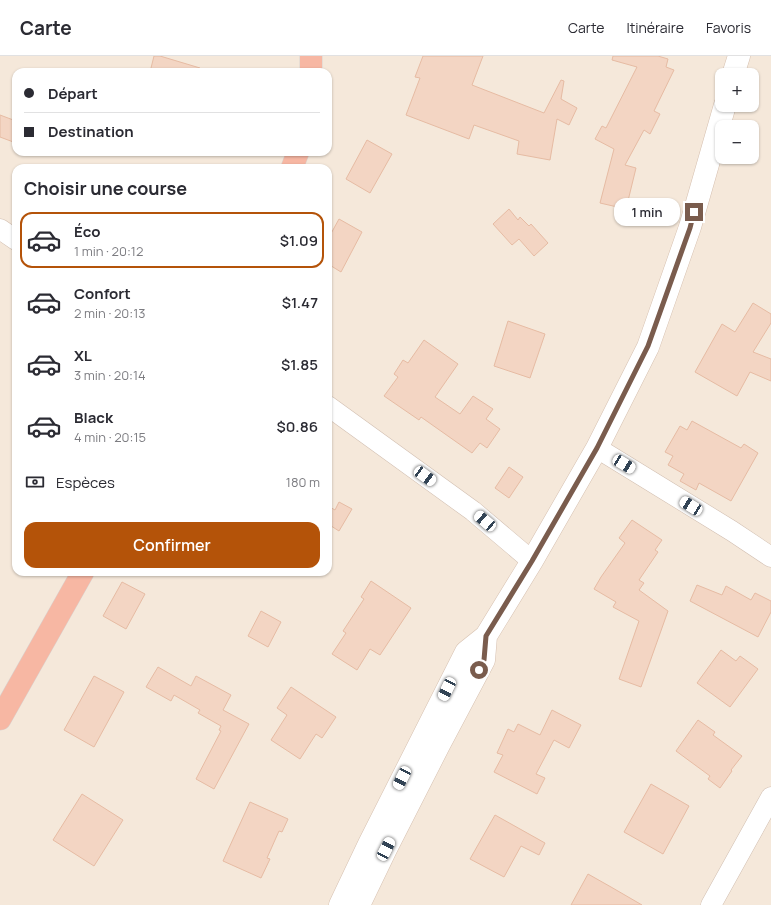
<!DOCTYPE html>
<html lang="fr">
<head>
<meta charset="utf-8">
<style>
	:root { --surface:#fff; --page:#f7f7f7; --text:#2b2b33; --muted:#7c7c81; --line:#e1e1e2; --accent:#b45309 }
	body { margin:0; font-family:Manrope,sans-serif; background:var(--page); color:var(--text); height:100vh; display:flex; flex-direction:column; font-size:15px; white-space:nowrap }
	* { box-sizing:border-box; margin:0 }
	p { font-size:13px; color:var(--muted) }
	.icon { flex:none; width:22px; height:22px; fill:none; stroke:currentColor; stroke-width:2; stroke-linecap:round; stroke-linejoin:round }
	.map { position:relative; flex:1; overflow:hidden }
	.side { position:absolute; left:12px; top:108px; width:320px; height:412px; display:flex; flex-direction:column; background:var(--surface); border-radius:12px; box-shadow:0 1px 3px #0004 }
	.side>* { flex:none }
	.top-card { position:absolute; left:12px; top:12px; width:320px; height:88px; border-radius:12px; box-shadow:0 1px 3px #0004; display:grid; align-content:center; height:88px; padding:0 12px; background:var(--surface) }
	.controls { position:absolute; left:715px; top:12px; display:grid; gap:8px }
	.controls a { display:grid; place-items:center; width:44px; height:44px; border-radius:8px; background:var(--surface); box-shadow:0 1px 3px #0004; font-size:20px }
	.end { position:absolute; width:18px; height:18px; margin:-9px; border:5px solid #7a5c4d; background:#fff; box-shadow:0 0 0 2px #fff }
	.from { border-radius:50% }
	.bubble { position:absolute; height:28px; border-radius:12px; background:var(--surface); box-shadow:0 1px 3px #0004; font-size:13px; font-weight:600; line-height:28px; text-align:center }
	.car { position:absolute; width:12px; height:24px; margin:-12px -6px; border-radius:5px; box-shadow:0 0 3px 1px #0007; background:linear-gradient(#fff 24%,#345 0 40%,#fff 0 76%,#345 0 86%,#fff 0) }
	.top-card b { display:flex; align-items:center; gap:14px; height:38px; font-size:15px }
	.top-card b+b { border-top:1px solid var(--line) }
	.top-card i { width:10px; height:10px; background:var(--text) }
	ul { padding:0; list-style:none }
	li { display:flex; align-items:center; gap:12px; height:56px; margin:0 8px 6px; padding:0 4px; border:2px solid transparent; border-radius:12px }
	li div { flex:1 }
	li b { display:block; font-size:15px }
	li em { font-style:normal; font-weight:600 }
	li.current { border-color:var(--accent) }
	li>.icon { width:36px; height:36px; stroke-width:1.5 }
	h2 { padding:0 12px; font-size:18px; line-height:48px }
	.pay { display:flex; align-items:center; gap:10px; height:44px; padding:0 12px; font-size:15px }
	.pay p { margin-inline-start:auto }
	.primary-button { display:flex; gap:8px; margin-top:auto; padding:8px 12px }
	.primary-button a { flex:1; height:46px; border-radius:12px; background:var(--accent); color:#fff; font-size:16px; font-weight:600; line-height:46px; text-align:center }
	header { display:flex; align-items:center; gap:24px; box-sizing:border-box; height:56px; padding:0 20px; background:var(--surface); border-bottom:1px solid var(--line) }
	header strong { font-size:19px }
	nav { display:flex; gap:22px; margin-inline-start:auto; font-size:14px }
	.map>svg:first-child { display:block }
	.residential { fill:#f5e8da; fill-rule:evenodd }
	.building { fill:#f3d5c3; stroke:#e6bba3 }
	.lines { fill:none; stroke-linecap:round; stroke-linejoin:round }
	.street-casing { stroke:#d1beb0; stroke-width:21 }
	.secondary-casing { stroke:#d6c0b0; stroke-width:23 }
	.highway-casing { stroke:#dad1cd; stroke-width:23 }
	.street { stroke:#fff; stroke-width:20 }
	.secondary { stroke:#fff; stroke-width:22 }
	.highway { stroke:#f7b7a3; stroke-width:22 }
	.route { stroke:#7a5c4d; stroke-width:5 }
</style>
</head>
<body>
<header>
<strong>Carte</strong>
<nav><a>Carte</a><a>Itinéraire</a><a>Favoris</a></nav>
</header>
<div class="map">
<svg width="771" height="849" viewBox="0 0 771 849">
	<rect width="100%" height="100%" fill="#fdf6ec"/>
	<path class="residential" d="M0,0H771V849H0ZM16,16H328V96H16ZM722,19H752V49H722ZM722,71H752V101H722ZM16,112H328V516H16Z"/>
	<path class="building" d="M154,0H160L200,12L199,16H150Z
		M423,0H483L472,29L544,57L561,24L564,25L561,43L577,52L569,69L557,63L550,104L517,98L519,85L474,69L469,83L406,59L420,22L415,21Z
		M613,0H658L668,3L666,11L674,14L654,55L660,58L650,78L644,74L625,109L636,112L626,153L600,147L614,93L595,83L602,70L606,72L637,11L612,4Z
		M0,59L16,65V87L0,81Z
		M367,84L392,98L370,137L346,123Z
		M509,153L518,164L520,161L529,170L531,168L548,187L534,200L519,183L512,189L493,168Z
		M339,163L362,176L341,216L328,208V183Z
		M753,247L771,258V267L753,296L771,303V325L750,316L737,340L695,316L722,268L735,276Z
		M508,265L545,278L530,322L494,310Z
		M424,284L458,308L435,341L460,358L473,340L493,353L486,363L500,373L487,392L480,387L472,397L421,361L419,364L384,340L398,321L394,318L403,304L408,307Z
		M692,365L741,392L744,388L758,397L731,445L699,427L696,434L680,425L684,418L668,409L673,400L665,396L680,370L687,374Z
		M509,411L523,421L509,442L495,432Z
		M339,446L352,453L339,475L328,468V450L335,454Z
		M632,464L662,484L655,494L658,496L639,524L644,527L639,534L668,555L641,631L619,623L639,565L613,551L616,546L594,533L601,521L625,487L619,482Z
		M371,525L411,552L380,599L370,593L357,614L332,598L346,577L343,575L364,543L361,541Z
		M122,526L145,538L126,573L103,560Z
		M697,529L722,539L726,530L751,544L755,537L771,545V556L758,581L690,545Z
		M261,555L281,566L268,591L248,580Z
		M721,594L736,605L740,600L758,613L730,651L697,627Z
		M158,611L191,630L196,620L231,639L223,654L249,668L214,733L196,723L221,675L219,674L221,670L198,657L200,654L174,639L171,645L146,631Z
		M94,620L124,636L94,691L64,674Z
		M291,631L336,661L322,682L316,678L300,703L271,684L287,659L277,652Z
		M552,654L581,669L569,692L554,684L536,718L545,722L537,738L494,716L503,699L497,697L508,673L514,676L518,668L540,679Z
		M698,664L715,676L713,679L742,700L731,714L732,715L720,732L708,723L710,720L676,695Z
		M651,728L689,750L663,798L624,776Z
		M82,738L123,764L94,810L53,784Z
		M250,746L288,763L282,776L279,775L267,802L270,803L261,822L223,805Z
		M495,759L545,787L539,799L521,790L504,821L470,803Z
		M588,818L611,831L642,849H571Z"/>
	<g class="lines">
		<defs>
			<path id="street" d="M0,173L16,184
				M328,350L473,455L532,505
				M597,392L732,475L771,501
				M711,849L771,741"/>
			<path id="secondary" d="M733,19L739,0
				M340,849L369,788L466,596L486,580L532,505L597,392L648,291L690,171L725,49
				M359,849L386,793L439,689L484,604L486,580"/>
			<path id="highway" d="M311,0V16
				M292,112L298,96
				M0,663L83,516"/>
		</defs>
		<use href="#street" class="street-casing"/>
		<use href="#secondary" class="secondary-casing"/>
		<use href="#highway" class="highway-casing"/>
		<use href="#street" class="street"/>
		<use href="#secondary" class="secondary"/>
		<use href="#highway" class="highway"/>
	</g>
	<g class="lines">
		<path class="route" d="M479,614L484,604L486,580L532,505L597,392L648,290L690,172L694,156"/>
	</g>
</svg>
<div class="controls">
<a>+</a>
<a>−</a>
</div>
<i class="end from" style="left:479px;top:614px"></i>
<i class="end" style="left:694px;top:156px"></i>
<div class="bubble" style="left:614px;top:142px;width:66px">1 min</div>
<i class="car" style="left:624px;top:408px;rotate:121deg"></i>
<i class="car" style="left:425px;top:420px;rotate:126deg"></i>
<i class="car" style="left:691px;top:450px;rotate:302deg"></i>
<i class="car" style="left:485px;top:465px;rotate:311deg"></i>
<i class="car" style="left:447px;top:633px;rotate:206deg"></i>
<i class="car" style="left:402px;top:722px;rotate:207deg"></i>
<i class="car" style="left:386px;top:793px;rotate:27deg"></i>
<div class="top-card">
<b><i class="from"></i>Départ</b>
<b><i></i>Destination</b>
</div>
<section class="side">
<h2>Choisir une course</h2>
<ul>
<li class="current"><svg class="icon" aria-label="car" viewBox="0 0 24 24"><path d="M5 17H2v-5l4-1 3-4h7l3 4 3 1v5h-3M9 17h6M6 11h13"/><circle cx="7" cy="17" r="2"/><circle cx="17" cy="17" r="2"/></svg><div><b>Éco</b><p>1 min · 20:12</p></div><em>$1.09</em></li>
<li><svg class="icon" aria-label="car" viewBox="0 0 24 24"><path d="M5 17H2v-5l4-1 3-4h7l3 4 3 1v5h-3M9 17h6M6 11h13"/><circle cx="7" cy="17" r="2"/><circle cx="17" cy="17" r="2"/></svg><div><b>Confort</b><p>2 min · 20:13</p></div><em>$1.47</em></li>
<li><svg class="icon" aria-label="car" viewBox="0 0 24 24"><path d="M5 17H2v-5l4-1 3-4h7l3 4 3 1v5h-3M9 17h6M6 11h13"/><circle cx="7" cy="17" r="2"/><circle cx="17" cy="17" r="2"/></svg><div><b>XL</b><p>3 min · 20:14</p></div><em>$1.85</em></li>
<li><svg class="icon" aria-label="car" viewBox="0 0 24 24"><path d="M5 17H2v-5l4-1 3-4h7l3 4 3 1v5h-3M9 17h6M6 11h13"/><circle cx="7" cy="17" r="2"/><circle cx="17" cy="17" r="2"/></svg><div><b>Black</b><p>4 min · 20:15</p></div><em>$0.86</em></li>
</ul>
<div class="pay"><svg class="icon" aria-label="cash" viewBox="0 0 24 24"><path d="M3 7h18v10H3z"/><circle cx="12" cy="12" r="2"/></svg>Espèces<p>180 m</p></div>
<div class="primary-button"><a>Confirmer</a></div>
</section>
</div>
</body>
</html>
